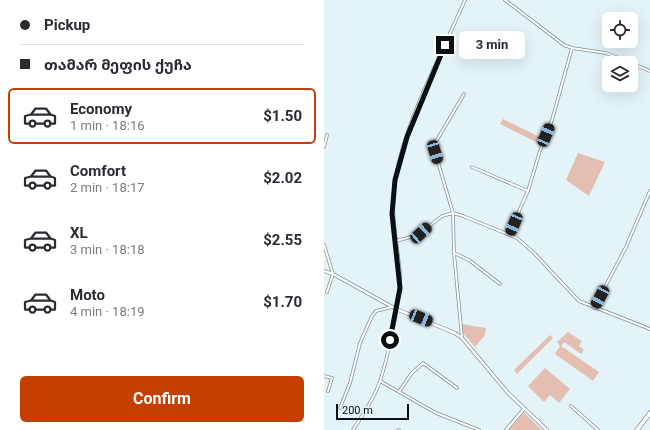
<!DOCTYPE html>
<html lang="en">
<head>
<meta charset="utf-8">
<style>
	:root { --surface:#fff; --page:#f7f7f7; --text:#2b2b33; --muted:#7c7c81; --line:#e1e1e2; --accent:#c63f02 }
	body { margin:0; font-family:Roboto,"Noto Sans Georgian",sans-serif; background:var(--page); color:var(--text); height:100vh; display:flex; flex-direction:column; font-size:15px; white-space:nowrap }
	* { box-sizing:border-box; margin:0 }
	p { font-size:13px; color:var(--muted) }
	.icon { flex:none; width:22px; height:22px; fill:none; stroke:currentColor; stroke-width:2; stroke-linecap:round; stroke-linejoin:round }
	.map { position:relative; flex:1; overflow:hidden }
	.sheet { display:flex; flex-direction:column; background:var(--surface); width:324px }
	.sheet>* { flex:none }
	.hud { display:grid; align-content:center; height:88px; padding:0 20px; background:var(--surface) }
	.tools { position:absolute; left:278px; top:12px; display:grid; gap:8px }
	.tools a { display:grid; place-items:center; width:36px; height:36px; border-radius:6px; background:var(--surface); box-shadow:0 4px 16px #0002; font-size:20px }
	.scale { position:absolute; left:12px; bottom:10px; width:73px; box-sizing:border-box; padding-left:4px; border:2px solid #0a1011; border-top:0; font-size:11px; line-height:14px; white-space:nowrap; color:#0a1011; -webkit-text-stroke:3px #e3f3f7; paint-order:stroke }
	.end { position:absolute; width:18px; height:18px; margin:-9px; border:5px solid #0a1011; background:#fff; box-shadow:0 0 0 2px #fff }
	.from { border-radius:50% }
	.bubble { position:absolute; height:28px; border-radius:6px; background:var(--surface); box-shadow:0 4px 16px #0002; font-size:13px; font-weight:700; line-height:28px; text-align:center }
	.car { position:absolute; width:12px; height:24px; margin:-12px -6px; border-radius:5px; box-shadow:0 0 3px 1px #0007; background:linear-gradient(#222 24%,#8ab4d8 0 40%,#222 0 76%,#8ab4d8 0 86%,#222 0) }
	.hud b { display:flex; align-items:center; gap:14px; height:38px; font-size:15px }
	.hud b+b { border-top:1px solid var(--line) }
	.hud i { width:10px; height:10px; background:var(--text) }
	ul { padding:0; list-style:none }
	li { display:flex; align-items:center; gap:12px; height:56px; margin:0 8px 6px; padding:0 12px; border:2px solid transparent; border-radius:6px }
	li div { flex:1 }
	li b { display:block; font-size:15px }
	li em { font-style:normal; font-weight:700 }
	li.active { border-color:var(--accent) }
	li>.icon { width:36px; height:36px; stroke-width:1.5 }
	.button { display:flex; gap:8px; margin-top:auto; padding:8px 20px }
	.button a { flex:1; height:46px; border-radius:6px; background:var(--accent); color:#fff; font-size:16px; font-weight:700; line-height:46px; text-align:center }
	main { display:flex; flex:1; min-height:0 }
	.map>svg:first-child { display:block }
	.green { fill:#e5beb2 }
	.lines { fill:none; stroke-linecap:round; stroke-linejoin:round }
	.street-casing { stroke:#819093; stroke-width:3.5 }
	.secondary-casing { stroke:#819093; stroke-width:4 }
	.highway-casing { stroke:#819093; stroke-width:5 }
	.street { stroke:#fff; stroke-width:2 }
	.secondary { stroke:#fff; stroke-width:2.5 }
	.highway { stroke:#fff; stroke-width:3.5 }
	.route { stroke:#0a1011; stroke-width:5 }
</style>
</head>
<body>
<main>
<section class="sheet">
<div class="hud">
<b><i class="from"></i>Pickup</b>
<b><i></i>თამარ მეფის ქუჩა</b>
</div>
<ul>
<li class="active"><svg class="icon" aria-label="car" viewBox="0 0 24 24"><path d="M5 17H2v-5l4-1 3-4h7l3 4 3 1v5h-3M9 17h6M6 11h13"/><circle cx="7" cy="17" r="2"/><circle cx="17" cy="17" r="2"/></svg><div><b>Economy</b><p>1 min · 18:16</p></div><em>$1.50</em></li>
<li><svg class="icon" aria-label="car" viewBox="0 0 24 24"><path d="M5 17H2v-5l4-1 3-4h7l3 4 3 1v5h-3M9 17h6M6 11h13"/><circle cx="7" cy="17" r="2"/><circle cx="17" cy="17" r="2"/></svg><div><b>Comfort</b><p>2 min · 18:17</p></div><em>$2.02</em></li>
<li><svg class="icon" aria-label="car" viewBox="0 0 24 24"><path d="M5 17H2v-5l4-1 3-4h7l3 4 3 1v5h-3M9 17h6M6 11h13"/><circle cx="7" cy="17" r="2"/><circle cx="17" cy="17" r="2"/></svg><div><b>XL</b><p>3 min · 18:18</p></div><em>$2.55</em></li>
<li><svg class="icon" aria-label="car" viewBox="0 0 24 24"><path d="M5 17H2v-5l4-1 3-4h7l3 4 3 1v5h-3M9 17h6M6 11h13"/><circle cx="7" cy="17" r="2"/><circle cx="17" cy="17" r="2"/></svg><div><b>Moto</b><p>4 min · 18:19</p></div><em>$1.70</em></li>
</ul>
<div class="button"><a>Confirm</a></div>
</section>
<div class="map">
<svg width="326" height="430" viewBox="0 0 326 430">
	<rect width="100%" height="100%" fill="#e3f3f7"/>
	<path class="green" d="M179,119L220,139L218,145L176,124Z
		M254,153L281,162L265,196L242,180Z
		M137,324L162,328L161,335L151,347L138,332Z
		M244,332L258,341L255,346L260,350L257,354L240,342L237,346L275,372L269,381L231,354L236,346L233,342Z
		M226,335L229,338L193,374L190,370Z
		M221,368L246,389L235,403L226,395L220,402L204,386Z
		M200,413L218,430H185Z"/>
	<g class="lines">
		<defs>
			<path id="street" d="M181,0L240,45L248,48L282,53L307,63
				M307,63L326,71
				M0,147L3,135
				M148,167L204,191
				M185,233L204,191L216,151L228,120L248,48
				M72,241L94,235L118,216L129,213L139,216L193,238L211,254L255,301L326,329
				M0,245L9,274L3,292
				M130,253L145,260L176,284
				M270,308L302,247L326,191
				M138,338L130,253L129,213L111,152L110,145L140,94
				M0,376L8,378L4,391
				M56,381L112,413L155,430
				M75,392L87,374L99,363L133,388
				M247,406L274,430
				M16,408L26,383L36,343L48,316L52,311L68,307
				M29,430C37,417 46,405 52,391C62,370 77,296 76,273C73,241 66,212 71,180C81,121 117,55 141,0
				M74,430H75"/>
			<path id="secondary" d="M0,271L9,274L72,309L131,333L138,338L184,393L223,430
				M182,430L200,409"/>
			<path id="highway" d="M313,430L326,413"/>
		</defs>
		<use href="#street" class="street-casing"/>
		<use href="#secondary" class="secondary-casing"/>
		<use href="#highway" class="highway-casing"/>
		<use href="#street" class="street"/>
		<use href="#secondary" class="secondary"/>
		<use href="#highway" class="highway"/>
	</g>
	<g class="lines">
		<path class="route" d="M66,340L76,288L68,214L71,180L83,137L121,45"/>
	</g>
</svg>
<div class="tools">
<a><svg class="icon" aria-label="locate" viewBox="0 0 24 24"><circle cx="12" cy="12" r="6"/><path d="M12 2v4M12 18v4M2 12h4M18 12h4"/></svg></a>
<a><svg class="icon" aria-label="layers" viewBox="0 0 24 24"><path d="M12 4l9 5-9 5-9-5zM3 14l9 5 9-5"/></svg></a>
</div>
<div class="scale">200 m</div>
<i class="end from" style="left:66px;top:340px"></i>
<i class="end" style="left:121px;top:45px"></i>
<div class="bubble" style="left:135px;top:31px;width:66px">3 min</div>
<i class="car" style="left:222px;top:135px;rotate:23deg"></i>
<i class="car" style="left:111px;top:152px;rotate:163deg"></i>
<i class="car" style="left:190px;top:224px;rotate:203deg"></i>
<i class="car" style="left:97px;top:233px;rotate:48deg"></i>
<i class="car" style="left:276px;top:297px;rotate:208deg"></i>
<i class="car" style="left:97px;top:318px;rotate:112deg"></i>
</div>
</main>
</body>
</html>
